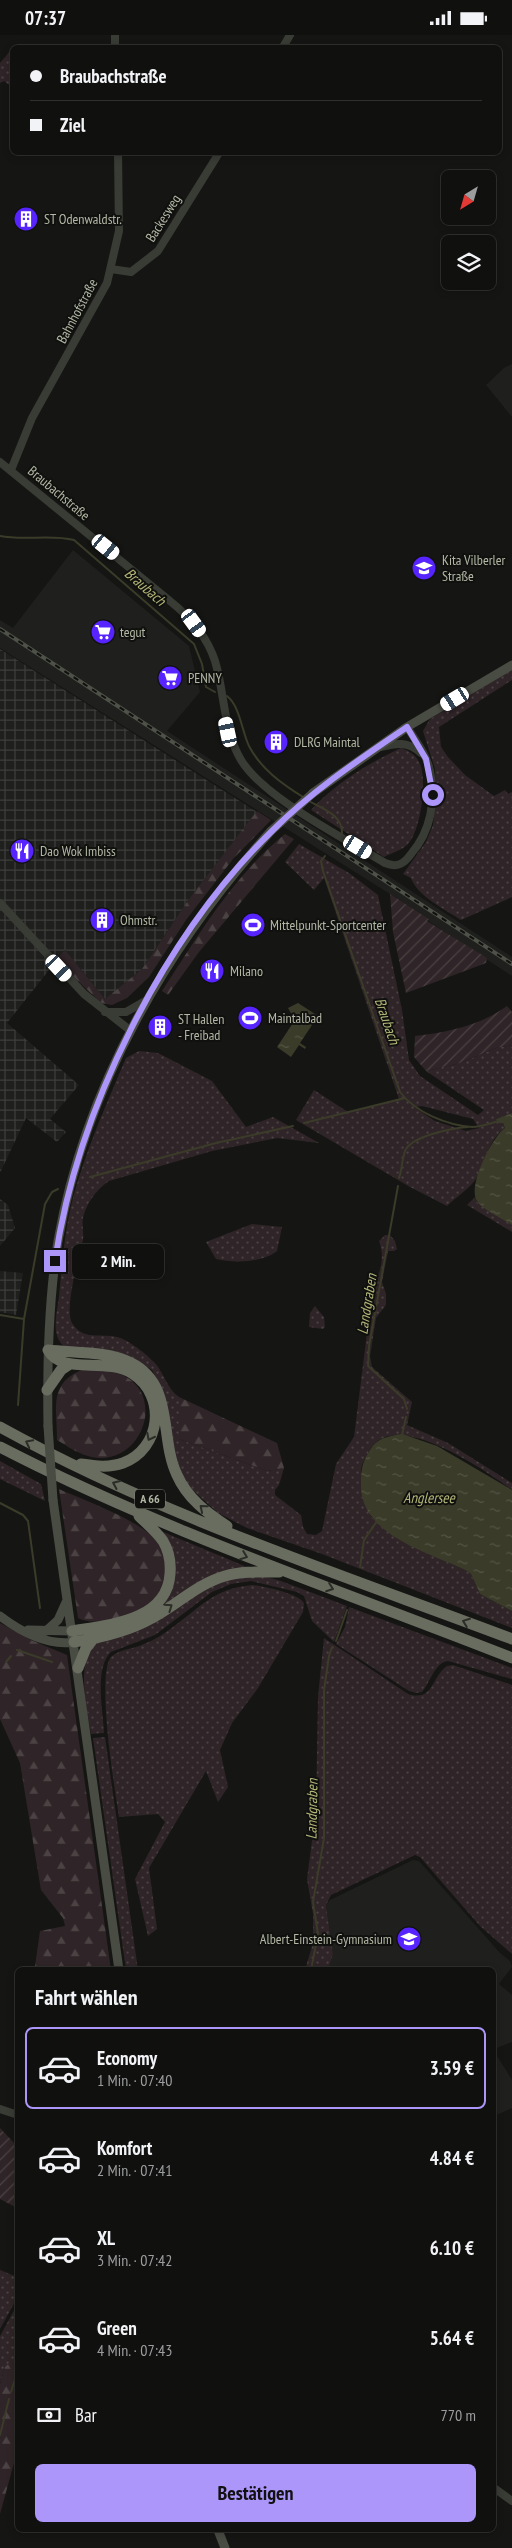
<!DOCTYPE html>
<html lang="de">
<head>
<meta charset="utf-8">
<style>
	:root { --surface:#10100f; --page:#191918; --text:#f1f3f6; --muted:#9c9d9e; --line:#30302f; --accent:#ac96fa }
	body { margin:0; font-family:"PT Sans Narrow",sans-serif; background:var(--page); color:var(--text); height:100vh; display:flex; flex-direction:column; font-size:19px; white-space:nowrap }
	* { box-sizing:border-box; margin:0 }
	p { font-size:16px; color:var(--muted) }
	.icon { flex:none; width:28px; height:28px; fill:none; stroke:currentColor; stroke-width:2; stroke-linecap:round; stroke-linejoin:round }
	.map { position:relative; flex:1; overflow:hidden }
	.details { position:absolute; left:15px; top:1932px; width:481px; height:565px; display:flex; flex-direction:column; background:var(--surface); border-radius:8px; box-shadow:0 2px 8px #0003,0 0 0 1px var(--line) }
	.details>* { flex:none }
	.banner { position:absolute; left:10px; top:10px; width:492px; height:110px; border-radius:8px; box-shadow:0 2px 8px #0003,0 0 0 1px var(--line); display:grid; align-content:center; height:110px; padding:0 20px; background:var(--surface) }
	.needle { width:32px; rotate:217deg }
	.controls { position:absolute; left:441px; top:135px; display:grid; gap:10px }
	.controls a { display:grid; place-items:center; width:55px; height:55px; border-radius:8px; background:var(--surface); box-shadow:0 2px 8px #0003,0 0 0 1px var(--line); font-size:25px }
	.end { position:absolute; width:22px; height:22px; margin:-11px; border:6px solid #ac96fa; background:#111; box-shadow:0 0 0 2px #111 }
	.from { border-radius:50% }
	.bubble { position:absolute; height:35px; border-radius:8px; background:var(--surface); box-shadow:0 2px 8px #0003,0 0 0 1px var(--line); font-size:16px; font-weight:700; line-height:35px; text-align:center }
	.car { position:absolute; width:15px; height:30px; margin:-15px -8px; border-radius:6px; box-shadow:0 0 4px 1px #0007; background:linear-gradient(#fff 24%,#345 0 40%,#fff 0 76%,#345 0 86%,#fff 0) }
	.banner b { display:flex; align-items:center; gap:18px; height:48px; font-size:19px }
	.banner b+b { border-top:1px solid var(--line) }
	.banner i { width:12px; height:12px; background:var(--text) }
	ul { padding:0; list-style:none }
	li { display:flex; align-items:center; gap:15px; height:82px; margin:0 10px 8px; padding:0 10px; border:2px solid transparent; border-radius:8px }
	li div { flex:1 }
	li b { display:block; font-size:19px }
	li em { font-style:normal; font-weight:700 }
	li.current { border-color:var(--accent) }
	li>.icon { width:45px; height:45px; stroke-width:1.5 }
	h2 { padding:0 20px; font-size:22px; line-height:60px }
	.pay { display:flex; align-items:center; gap:12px; height:55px; padding:0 20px; font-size:19px }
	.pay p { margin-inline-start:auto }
	.primary-button { display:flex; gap:10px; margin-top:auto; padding:10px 20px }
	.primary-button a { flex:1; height:58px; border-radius:8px; background:var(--accent); color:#111; font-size:20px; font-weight:700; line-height:58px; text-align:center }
	.status { display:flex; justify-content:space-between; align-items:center; height:35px; padding:0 25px; background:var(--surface); direction:ltr }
	.status svg { height:14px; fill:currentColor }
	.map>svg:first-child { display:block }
	.built { fill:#1f201d }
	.industrial { fill:url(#industrial-grid) }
	.grass { fill:url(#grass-dots); fill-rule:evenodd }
	.forest { fill:url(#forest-firs) }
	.garden { fill:url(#garden-furrows) }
	.water { fill:url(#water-ripples) }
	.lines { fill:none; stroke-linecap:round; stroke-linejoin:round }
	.stream { stroke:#3b3b29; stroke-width:2 }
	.tertiary { stroke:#393c35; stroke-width:8 }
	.secondary { stroke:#494c43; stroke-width:9 }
	.motorway { stroke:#696d60; stroke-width:11 }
	.rail-casing { stroke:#4e5148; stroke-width:4 }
	.rail { stroke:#10110f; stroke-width:2; stroke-dasharray:5.5; stroke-linecap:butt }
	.secondary-bridge { stroke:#494c43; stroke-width:9 }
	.oneway { stroke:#2b2d27 }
	.route { stroke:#ac96fa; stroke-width:6 }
	.labels { text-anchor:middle; stroke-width:4; stroke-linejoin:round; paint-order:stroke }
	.shield { fill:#10110f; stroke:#828678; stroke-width:1 }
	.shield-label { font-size:12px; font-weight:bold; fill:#b3b8a5 }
	.street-label { font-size:14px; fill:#b3b8a5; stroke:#10110f }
	.poi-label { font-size:14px; fill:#b3b8a5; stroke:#10110f; text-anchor:start }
	.water-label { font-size:15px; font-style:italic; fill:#b4b678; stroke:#10110f }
</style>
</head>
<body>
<div class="status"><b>07:37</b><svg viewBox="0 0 49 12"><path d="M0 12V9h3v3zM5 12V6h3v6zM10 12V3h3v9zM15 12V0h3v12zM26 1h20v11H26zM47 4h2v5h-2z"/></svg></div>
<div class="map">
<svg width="512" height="2513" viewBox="0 0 512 2513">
	<defs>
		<pattern id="industrial-grid" width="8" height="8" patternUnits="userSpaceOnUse" patternTransform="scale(1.25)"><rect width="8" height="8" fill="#1f201d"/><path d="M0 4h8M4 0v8" fill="none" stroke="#3d3e3b"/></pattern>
		<pattern id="grass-dots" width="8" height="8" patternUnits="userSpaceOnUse" patternTransform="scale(1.25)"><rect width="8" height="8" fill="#2f2427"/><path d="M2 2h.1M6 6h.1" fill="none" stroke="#4b4243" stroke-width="1.8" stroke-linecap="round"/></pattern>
		<pattern id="forest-firs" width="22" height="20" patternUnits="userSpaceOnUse" patternTransform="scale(1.25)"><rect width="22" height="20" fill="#2f2427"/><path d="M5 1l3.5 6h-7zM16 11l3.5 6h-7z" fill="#4b4243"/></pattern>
		<pattern id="garden-furrows" width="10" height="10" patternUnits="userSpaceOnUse" patternTransform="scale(1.25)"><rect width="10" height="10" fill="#2f2427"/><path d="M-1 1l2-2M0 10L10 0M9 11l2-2" fill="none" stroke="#4b4243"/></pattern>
		<pattern id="water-ripples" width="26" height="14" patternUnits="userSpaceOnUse" patternTransform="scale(1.25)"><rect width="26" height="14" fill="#3b3b29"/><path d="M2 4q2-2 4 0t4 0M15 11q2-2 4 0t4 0" fill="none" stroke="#555545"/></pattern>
	</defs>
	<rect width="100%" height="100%" fill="#151614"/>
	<path class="built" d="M512,329V382L486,350L504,333Z
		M73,515L189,611L200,657L167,696L512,922V941L427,885L429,884L390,859L0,613V585L13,593Z
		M413,1825L419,1826L499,1917L510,1926L512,1932L499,1949L512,1960V2007L494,2014V1935H328L333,1919L326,1870L330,1865Z
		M494,2016L512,2045V2073L494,2081Z"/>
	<path class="industrial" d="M0,614L257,777L189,864L142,934L105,964L65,915L7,988L79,1050L50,1084L66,1097L57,1107L26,1083L0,1138Z
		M0,1164L8,1170L15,1193L0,1211Z
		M0,1236L23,1238L16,1280L0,1277Z"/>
	<path class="grass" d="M12,14V52L4,46L0,48V28Z
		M512,635V645L439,692L441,712L448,722L465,740L494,761L505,755L508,759L512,757V862L461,885C445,874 418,862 411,843L403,839L426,807L433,790L436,762L435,734L423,696L430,684Z
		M401,713C409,716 415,719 419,727C428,743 421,795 408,809C403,815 391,818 384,822L311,775C336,748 367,729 401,713Z
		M299,809L349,838L378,860L402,975L409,1025L420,1041L478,1080L484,1075L426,1036L460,1028L496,1013L512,1010V1078L496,1084L503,1088L505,1093C489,1104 486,1125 478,1141C472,1152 456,1162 447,1171L410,1152L296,1085L314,1055L348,1077L399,1064L324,843L314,855L285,827ZM422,1071L473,1084L479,1093L466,1096L435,1086L414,1072Z
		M139,1016L158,1018L212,1046L246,1092L273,1082L319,1108L277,1103L212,1116L109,1146C98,1153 88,1166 84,1179C81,1186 84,1197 83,1205C79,1222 64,1274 72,1288C83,1306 100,1298 117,1302C129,1305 146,1319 155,1328C164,1338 167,1354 179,1362V1404L268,1436L284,1433L279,1450L275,1455V1460L301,1480L303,1492L307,1499L316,1500L322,1496L336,1429L354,1402L369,1282L368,1259C379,1244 386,1224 379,1206L385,1200H390L395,1206L397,1214L394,1216H388L382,1247L386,1259V1270L376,1283L370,1321L372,1332L412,1367L407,1390L448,1408L512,1448V1455C485,1435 393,1371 369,1416C367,1421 362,1428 361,1434C360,1446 368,1470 371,1482L405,1507L467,1536L471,1539L480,1559L512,1576V1593L322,1519L247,1493L218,1478L185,1448L169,1400L164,1357L152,1335L130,1322L65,1312C50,1301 57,1278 59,1262C62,1228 65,1192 74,1159C87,1112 107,1068 126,1023Z
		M475,1162L477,1167L512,1190V1197L467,1170Z
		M252,1189L282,1192L277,1216C262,1228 234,1228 216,1224L206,1207Z
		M315,1271L324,1282L325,1292L323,1294L309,1292L310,1278Z
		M0,1426L41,1449L45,1466L0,1444Z
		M156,1494L254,1535L244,1534L154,1579Z
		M238,1542H266L281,1546L347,1571L334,1607L312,1586L304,1561L297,1557L251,1546L231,1549L212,1557L155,1600L111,1617C94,1633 103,1676 104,1698L91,1699C87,1672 75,1629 96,1608L209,1551Z
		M252,1550C263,1551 298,1558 304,1568L303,1577L258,1653L232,1688L220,1715L228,1752L218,1767L206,1736L149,1833L157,1894L148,1901L135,1844L165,1787L158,1779L119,1782C115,1756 95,1636 112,1621C120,1614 134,1614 144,1609C154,1605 164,1599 173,1592C202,1571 213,1554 252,1550Z
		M349,1572L512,1633V1644L448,1626C435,1627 430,1648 422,1657L416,1658L409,1656L336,1609L345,1592Z
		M324,1603L408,1659C434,1667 431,1642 447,1631L453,1630L512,1650V1919L480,1891L420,1822L415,1820L331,1860L326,1870L333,1919L328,1935H305L313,1908V1879L307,1844L316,1775L318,1662Z
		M105,1702L138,1935H126L93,1703Z
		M0,2235L17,2242V2263L0,2294Z
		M17,2270V2334L10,2328L5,2332L0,2349V2301Z"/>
	<path class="forest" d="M257,776L271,785L233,824L186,885L149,942L127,963L112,970L101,968L56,925L65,915L105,964L142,934L189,864Z
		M285,799L294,804L199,917L168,960L162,956C198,901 233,841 285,799Z
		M84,1334C94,1335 105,1334 114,1337C172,1353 142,1437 88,1421C77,1418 67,1411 57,1405C57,1372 48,1348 84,1334Z
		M179,1362L277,1408L284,1433L268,1436L179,1404Z
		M59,1454C85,1466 144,1486 159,1509C170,1525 167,1552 153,1566C140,1581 96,1593 78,1583Z
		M0,1588L31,1605L67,1620L111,1935H38L35,1931L40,1896L65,1891L63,1883L41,1855L20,1728L0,1684Z
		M10,2327L17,2334V2417L0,2479V2349L5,2332Z"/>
	<path class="garden" d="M390,859L429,884L427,886L487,923L486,928L406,958L393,897Z
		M507,971L512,977V1010L496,1013L460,1028L426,1036L414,1022L415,1001C449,997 479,991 507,971Z
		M0,2093L17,2111V2173L0,2164Z"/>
	<path class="water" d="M298,968L318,981L300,1008L306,1012L305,1014L299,1010L291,1022L277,1012L295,985L288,973Z
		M512,1078V1190C502,1183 484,1176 477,1166C467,1152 492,1102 505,1093L503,1088H498L496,1084Z
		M402,1399L437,1411L512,1455V1576L480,1559L471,1539L467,1536C430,1517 359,1501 361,1448C361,1442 361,1435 363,1429C373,1406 377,1403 402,1399Z"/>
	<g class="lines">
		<path class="stream" d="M0,501C24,506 50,499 74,505L194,609L202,629L206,652L215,657
			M227,661C240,671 242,697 249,711C261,734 282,749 303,762
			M309,766C323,774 343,780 342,799
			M325,821L321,826L323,836L400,1057C416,1078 447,1090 472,1092C481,1092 491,1088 499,1086
			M304,1088L405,1063
			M90,1142L216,1108L293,1091
			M399,1143C402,1134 402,1125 405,1116C411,1101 453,1093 468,1092
			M398,1151L369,1311L368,1331L404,1364L407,1374
			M0,1280L24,1284L45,1169L52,1157L58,1154
			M18,1370L24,1284
			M402,1400L406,1382
			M0,1468L23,1480L28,1486L40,1573
			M360,1532L364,1505L377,1486
			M336,1606L347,1575
			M17,1615L52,1627
			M6,1627L11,1621
			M311,1935L318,1899L313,1867L324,1803V1655L329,1621L332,1612
			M11,2357L18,2334
			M0,2400L9,2364"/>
		<path class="tertiary" d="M115,0V12
			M283,12L290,0
			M111,234L131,237L158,216L219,118
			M0,427L170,566C190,582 207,601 215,626C225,659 223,694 241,725C264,763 346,804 385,828C397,833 404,829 411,819C431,796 436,766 430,736C427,720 416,706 407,692
			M11,435L32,383L107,248L119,196L118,118
			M381,712C396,708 408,706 421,718
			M0,868L84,959L131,996
			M105,977H126L147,965
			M0,2074L18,2080
			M494,2453L512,2466"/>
		<path class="secondary" d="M313,758L407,692L512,630
			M48,1391C47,1330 48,1267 58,1206C85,1052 167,911 271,796
			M53,1465L119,1935
			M0,1581C21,1597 47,1611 74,1607
			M28,1595L72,1596
			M46,1596L58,1585L67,1565
			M218,2495L225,2513"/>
		<path class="motorway" d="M48,1315C74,1318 108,1316 131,1328C175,1350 159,1403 177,1440C187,1463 207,1478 227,1491
			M48,1315C62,1341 106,1321 133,1339C167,1361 161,1414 123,1428C109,1433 95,1431 81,1429
			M47,1355L61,1335L70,1329
			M0,1392C161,1481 340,1539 512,1604
			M0,1412C164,1497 340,1555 512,1623
			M72,1596C108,1590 167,1586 170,1539C171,1527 169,1516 163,1506C156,1496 147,1489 139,1481
			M74,1607C100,1603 129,1596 152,1583C177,1570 197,1549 225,1541C242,1536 261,1537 279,1537
			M78,1633L86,1613L93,1604"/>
		<defs>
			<path id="rail" d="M0,594L512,929"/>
		</defs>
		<use href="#rail" class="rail-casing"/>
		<use href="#rail" class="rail"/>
		<path class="secondary-bridge" d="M271,796L313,758
			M48,1391L53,1465"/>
	</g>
	<defs><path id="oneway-chevron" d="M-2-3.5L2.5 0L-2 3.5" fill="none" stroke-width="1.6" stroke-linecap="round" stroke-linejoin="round" transform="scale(1.25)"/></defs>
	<g class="oneway">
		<use href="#oneway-chevron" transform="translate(150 1402) rotate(117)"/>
		<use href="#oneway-chevron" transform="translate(29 1408) rotate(-153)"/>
		<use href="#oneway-chevron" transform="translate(116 1449) rotate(-156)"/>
		<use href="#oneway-chevron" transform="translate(203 1473) rotate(-140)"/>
		<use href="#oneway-chevron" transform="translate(244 1521) rotate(21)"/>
		<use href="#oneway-chevron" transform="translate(330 1553) rotate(20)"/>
		<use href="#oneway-chevron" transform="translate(169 1572) rotate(-35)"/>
		<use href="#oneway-chevron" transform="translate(466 1587) rotate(-159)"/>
	</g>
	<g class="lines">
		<path class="route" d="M55,1226C77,1075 163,902 273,795C313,755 360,724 407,692L426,724L433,760"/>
	</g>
	<defs>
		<symbol id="building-disc" viewBox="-11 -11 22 22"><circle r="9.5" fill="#5724ff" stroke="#10110f"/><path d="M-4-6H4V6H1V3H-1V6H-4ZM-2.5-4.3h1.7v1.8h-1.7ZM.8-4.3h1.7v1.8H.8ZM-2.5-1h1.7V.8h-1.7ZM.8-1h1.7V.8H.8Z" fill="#fff"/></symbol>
		<symbol id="school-disc" viewBox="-11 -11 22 22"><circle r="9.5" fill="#5724ff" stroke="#10110f"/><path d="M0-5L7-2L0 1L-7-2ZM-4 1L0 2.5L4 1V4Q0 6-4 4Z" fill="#fff"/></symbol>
		<symbol id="supermarket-disc" viewBox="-11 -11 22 22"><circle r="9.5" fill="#5724ff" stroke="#10110f"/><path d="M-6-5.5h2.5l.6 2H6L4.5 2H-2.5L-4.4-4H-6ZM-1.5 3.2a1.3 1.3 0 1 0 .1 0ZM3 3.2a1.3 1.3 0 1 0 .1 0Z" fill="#fff"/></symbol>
		<symbol id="restaurant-disc" viewBox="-11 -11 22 22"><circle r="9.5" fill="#5724ff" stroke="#10110f"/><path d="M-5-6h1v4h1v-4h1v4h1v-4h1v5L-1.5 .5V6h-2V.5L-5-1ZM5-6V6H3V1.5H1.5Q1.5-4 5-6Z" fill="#fff"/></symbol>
		<symbol id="stadium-disc" viewBox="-11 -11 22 22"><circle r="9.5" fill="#5724ff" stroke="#10110f"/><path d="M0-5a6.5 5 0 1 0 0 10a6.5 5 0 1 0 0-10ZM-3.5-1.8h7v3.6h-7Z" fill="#fff"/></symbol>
	</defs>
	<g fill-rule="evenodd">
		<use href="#building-disc" x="12" y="170" width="28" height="28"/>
		<use href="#school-disc" x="410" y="519" width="28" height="28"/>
		<use href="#supermarket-disc" x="89" y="583" width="28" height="28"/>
		<use href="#supermarket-disc" x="156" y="629" width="28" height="28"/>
		<use href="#building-disc" x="262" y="693" width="28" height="28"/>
		<use href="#restaurant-disc" x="8" y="802" width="28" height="28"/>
		<use href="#building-disc" x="88" y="871" width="28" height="28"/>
		<use href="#stadium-disc" x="239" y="876" width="28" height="28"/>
		<use href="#restaurant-disc" x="198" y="922" width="28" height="28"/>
		<use href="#stadium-disc" x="236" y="969" width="28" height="28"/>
		<use href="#building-disc" x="146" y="978" width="28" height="28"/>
		<use href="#school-disc" x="395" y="1890" width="28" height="28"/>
	</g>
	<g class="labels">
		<rect class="shield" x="135" y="1454.5" width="30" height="19" rx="4"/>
		<g class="shield-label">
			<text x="150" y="1468">A 66</text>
		</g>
		<g class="street-label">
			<text transform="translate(163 183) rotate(-58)" y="5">Backesweg</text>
			<text transform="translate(77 276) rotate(-62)" y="5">Bahnhofstraße</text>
			<text transform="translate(59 458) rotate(40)" y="5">Braubachstraße</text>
		</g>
		<g class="poi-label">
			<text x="44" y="189">ST Odenwaldstr.</text>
			<text x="442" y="530">Kita Vilberler<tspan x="442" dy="16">Straße</tspan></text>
			<text x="120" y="602">tegut</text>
			<text x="188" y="648">PENNY</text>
			<text x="294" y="712">DLRG Maintal</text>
			<text x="40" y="821">Dao Wok Imbiss</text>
			<text x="120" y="890">Ohmstr.</text>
			<text x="270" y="895">Mittelpunkt-Sportcenter</text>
			<text x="230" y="941">Milano</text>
			<text x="268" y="988">Maintalbad</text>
			<text x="178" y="989">ST Hallen<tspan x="178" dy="16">- Freibad</tspan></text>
			<text x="392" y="1909" text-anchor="end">Albert-Einstein-Gymnasium</text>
		</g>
		<g class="water-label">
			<text transform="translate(145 552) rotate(41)" y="5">Braubach</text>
			<text transform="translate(387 986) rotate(71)" y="5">Braubach</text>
			<text transform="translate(367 1269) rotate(-81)" y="5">Landgraben</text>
			<text x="429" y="1468">Anglersee</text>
			<text transform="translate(312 1774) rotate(-89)" y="5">Landgraben</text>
		</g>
	</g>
</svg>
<div class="controls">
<a><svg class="needle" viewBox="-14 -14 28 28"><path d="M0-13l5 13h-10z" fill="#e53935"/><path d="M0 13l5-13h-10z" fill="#9c9d9e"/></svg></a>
<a><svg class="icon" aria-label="layers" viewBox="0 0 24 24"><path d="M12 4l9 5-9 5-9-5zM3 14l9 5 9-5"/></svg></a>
</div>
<i class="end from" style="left:433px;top:760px"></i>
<i class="end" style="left:55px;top:1226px"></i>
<div class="bubble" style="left:72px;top:1209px;width:92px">2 Min.</div>
<i class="car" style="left:106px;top:512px;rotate:129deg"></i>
<i class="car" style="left:194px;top:588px;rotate:144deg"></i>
<i class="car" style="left:455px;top:664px;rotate:239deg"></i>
<i class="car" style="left:228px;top:697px;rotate:348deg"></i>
<i class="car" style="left:358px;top:812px;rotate:121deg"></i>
<i class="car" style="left:59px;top:933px;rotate:137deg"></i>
<div class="banner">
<b><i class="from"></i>Braubachstraße</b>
<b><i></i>Ziel</b>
</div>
<section class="details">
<h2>Fahrt wählen</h2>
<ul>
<li class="current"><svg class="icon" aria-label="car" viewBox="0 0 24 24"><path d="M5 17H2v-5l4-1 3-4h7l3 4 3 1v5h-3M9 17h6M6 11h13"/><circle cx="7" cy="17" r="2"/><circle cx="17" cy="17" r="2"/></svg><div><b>Economy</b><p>1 Min. · 07:40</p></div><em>3.59 €</em></li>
<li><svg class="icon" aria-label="car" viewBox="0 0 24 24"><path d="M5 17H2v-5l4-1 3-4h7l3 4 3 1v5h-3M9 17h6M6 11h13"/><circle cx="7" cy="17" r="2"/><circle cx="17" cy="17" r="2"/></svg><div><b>Komfort</b><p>2 Min. · 07:41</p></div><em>4.84 €</em></li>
<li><svg class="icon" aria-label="car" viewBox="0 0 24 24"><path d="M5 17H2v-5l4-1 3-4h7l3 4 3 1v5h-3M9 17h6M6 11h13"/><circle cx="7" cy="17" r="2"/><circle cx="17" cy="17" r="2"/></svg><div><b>XL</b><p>3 Min. · 07:42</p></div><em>6.10 €</em></li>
<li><svg class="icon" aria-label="car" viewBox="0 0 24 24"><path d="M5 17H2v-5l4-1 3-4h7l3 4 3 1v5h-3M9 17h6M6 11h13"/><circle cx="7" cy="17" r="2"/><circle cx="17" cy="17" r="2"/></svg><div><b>Green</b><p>4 Min. · 07:43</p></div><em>5.64 €</em></li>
</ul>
<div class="pay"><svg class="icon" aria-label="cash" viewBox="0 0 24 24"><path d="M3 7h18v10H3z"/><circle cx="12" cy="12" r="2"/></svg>Bar<p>770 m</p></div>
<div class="primary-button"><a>Bestätigen</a></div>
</section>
</div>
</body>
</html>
